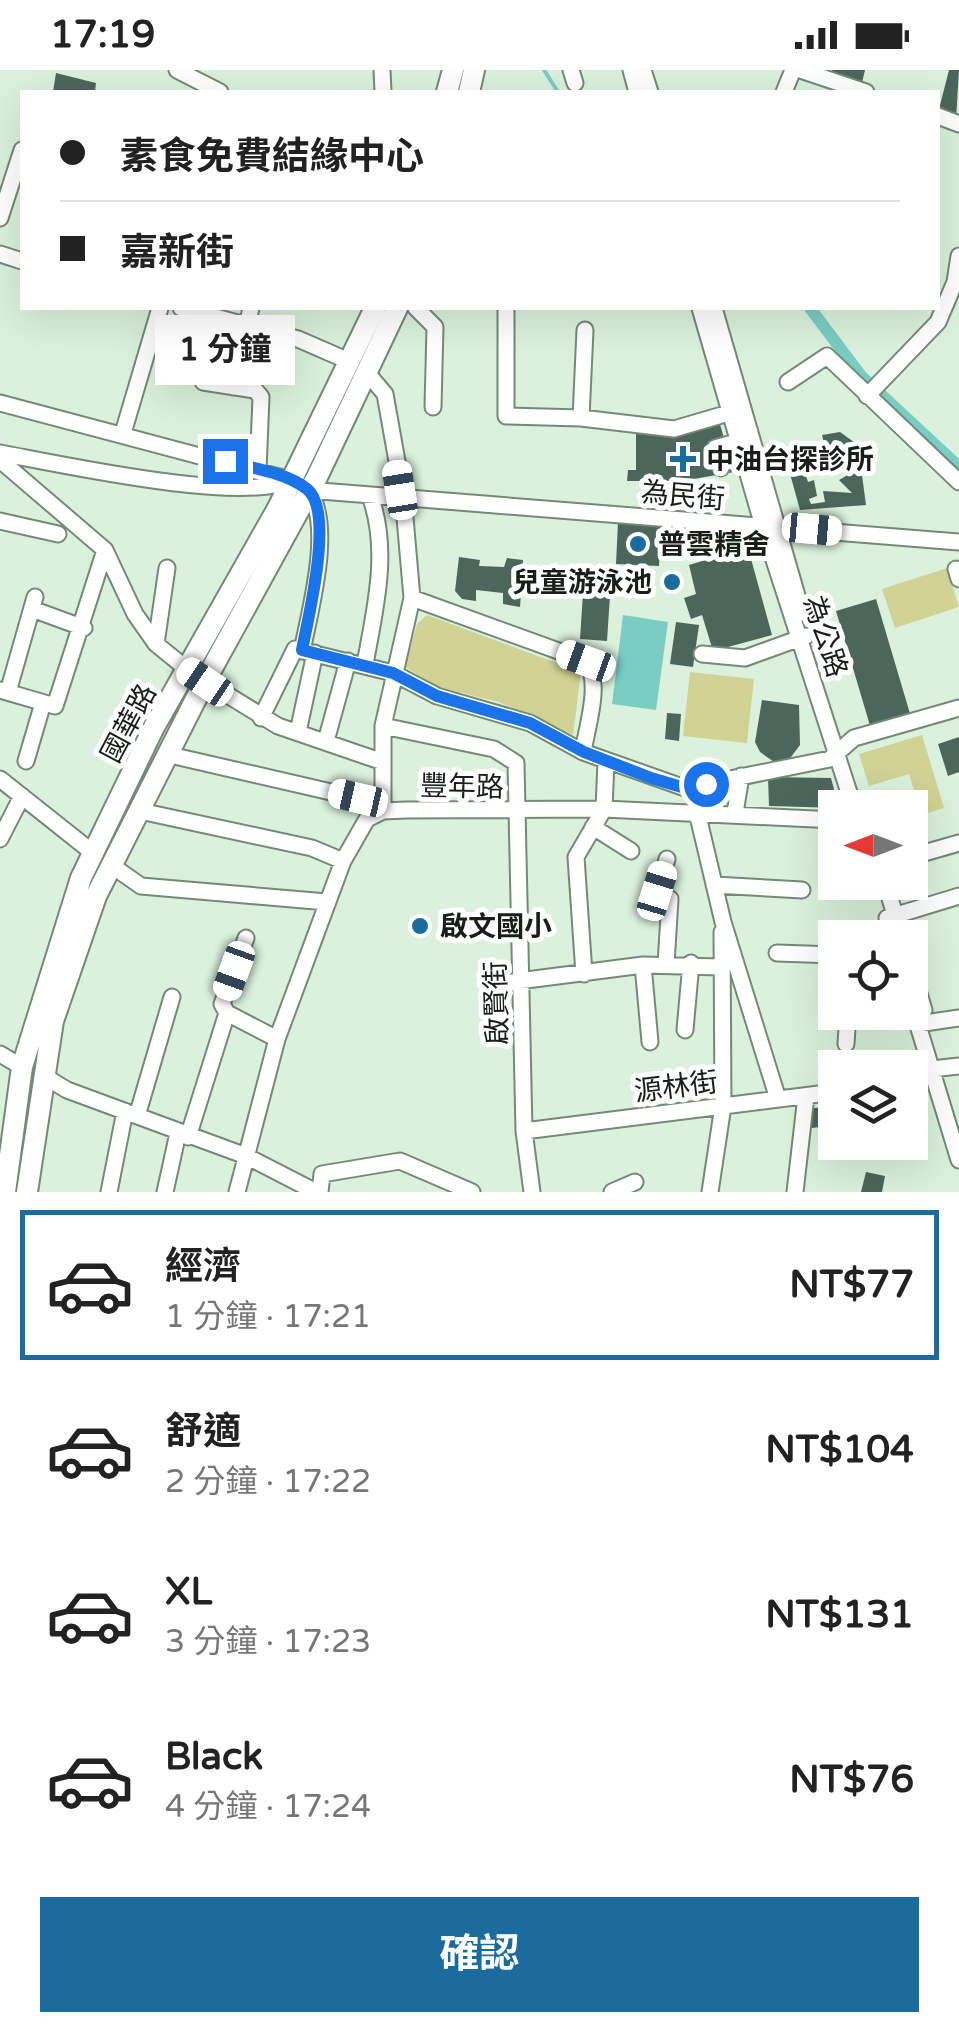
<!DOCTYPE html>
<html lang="zh-TW">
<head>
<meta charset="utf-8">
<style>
	:root { --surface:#fff; --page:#f2f2f2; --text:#222; --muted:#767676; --line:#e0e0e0; --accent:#1b6c9d }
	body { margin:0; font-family:"Varela Round","Noto Sans TC",sans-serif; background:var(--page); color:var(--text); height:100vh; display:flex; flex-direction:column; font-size:38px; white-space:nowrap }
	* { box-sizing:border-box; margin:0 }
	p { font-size:32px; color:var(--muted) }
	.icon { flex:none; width:55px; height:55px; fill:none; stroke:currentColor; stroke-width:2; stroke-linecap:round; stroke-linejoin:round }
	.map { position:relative; height:1122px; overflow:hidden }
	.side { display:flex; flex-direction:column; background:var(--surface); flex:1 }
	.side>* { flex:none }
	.hud { position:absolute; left:20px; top:20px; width:920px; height:220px; border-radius:0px; box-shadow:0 10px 40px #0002; display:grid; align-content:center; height:220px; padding:0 40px; background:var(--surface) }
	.needle { width:65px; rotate:270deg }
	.buttons { position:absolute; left:818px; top:720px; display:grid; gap:20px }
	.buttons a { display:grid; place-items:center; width:110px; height:110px; border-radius:0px; background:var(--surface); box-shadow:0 10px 40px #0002; font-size:50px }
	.end { position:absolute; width:45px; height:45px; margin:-22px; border:12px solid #1a73e8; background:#fff; box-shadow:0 0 0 5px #fff }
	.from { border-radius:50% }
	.bubble { position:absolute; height:70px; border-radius:0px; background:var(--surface); box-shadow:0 10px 40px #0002; font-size:32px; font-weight:700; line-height:70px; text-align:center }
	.car { position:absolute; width:30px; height:60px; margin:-30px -15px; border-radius:12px; box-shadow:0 0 8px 2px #0007; background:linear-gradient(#fff 24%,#345 0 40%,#fff 0 76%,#345 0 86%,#fff 0) }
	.hud b { display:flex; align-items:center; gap:35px; height:95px; font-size:38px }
	.hud b+b { border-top:2px solid var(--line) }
	.hud i { width:25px; height:25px; background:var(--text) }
	ul { padding:18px 0 0; list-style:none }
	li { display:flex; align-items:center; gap:30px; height:150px; margin:0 20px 15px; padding:0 20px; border:5px solid transparent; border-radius:0px }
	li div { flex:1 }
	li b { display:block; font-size:38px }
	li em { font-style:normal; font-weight:700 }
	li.current { border-color:var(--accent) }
	li>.icon { width:90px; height:90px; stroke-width:1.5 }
	.action { display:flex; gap:20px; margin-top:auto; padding:20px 40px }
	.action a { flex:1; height:115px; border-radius:0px; background:var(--accent); color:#fff; font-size:40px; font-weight:700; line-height:115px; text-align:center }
	.status { display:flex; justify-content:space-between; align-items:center; height:70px; padding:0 50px; background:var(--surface); direction:ltr }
	.status svg { height:28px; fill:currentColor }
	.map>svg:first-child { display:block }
	.green { fill:#d0d394 }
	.water { fill:#7acdc3 }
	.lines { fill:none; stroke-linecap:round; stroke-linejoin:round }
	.stream { stroke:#7acdc3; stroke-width:4 }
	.canal { stroke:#7acdc3; stroke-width:12 }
	.building { fill:#4d665b }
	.minor-casing { stroke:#758977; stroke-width:19 }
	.major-casing { stroke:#758977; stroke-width:24 }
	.minor { stroke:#fff; stroke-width:15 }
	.major { stroke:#fff; stroke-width:20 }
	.route { stroke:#1a73e8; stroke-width:12 }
	.poi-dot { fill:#1b6c9d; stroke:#fff; stroke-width:4 }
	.labels { text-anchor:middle; stroke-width:10; stroke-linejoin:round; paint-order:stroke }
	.poi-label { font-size:28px; font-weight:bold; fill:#171f18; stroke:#fff; text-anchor:start }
	.street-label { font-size:28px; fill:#171f18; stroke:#fff }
</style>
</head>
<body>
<div class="status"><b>17:19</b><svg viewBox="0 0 49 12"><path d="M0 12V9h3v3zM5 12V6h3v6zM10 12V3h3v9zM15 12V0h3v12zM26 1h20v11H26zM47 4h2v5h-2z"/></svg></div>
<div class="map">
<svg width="959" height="1122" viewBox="0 0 959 1122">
	<rect width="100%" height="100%" fill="#dbf1dd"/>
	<path class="green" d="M947,498L959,537L895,558L882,519Z
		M427,545L581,602L573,665L499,632L438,617L405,597L417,554Z
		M690,602L754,609L747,673L683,666Z
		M922,665L944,738L922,745L909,704L869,716L859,684Z"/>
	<path class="water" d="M623,545L668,552L656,640L612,634Z"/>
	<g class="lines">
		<path class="stream" d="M544,0L558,22"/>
		<path class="canal" d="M810,238L862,307L959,397"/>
	</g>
	<path class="building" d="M832,0H865L861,17L830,5Z
		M949,0H959L956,50L938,43Z
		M56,3L96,13L95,22H53Z
		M719,351L734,402L682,411H627L628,400H636V361Z
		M840,362L858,375L866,435L800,440L790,404L812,399L806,406L808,412L814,410L817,426L809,429L811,434L825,432L823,421L852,423L839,410L846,406L847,397L841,382H826L822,365Z
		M618,452L661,454L659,496L616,494Z
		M724,467H745L772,565L713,581L702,545L691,549L684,528L696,524L689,495L729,483Z
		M459,487L480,490L479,496L504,497L507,488L523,490L520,537L503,534V523L476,520V531L462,529L455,521Z
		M584,508L611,510L607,571L580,569Z
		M876,529L911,647L871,659L836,541Z
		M676,552L699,555L693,597L670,594Z
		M762,630L799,635L800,675L788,691L777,694L760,682L755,672Z
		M667,643L681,644L679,671L665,669Z
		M959,667V702L948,706L938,674Z
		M768,707L831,708L839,738L769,736Z
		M835,1035V1055L812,1058L809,1039Z
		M866,1102L885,1106L882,1122H861Z"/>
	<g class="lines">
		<defs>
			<path id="minor" d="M177,0L220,22
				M382,0L383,22
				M571,0L575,13
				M631,0L637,22
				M643,0L650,22
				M800,0L866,22
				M784,22L793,0
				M938,46L959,54
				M0,148L22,80
				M0,184L22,191
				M181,238L298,269L351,292
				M416,238L435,257L433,337
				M506,238V346L581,348L674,359L739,340
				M700,238L763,456L854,738
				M714,238L802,543
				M368,304L385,324L403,425L412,528L383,656V741
				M203,312L255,320L261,327L258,400
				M788,312L827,286L959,412
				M233,317L251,238
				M867,326L938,252L955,212L959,186
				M0,333L290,410
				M581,348L585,260
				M123,363L160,238
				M0,383C60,394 243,434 290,410
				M0,390L105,480L135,544L156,574L188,600
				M721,398L715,378L740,371
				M308,420L959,472
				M0,451L58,464
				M956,499L959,509
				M412,528L586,591C602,612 587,656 583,682
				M32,539L84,558
				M156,574L167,498
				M302,581C310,540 334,454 308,420
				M702,584L745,588L806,566
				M365,594C375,539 390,480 370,426
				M205,611L278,656L383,692
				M0,620L55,636L105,480
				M8,622L35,527
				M261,648L295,579L393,603L437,626L530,653L583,682L685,718L830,689L854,668L959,638
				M383,656L494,679L516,693L524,1061L532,1122
				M298,662L315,583
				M326,671L348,591
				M170,685L357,728L383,741
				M26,691L43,633
				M0,709L92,782
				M140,741L312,778L343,791
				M697,742L723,852L778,1029
				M735,743L741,706
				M593,757L631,781
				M0,769L22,726
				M910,787L959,773
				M111,795L141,816L327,832
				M885,812L902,868
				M714,815L802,820
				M887,848L959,826
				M777,883L835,885
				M666,894L670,829L657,821L667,789
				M910,894L924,940
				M643,895L650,972
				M584,904L576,787L604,739L606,691
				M495,914L643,895L720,897
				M910,929L959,1090
				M227,943L277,969
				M918,954L959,948
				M685,960L691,893
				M846,974L848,942
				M0,984L22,997
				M44,1006L67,1020L246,1086L316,1122
				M910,1014L932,999L959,996
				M137,1046L172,927
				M524,1061L835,1022
				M188,1067L227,943L222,934L246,868
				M109,1122L125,1041
				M165,1122L178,1063
				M237,1122L277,969L343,791L367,749L383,741L406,740L604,739L835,750
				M320,1122L322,1104L400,1091L472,1122
				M612,1122L635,1112
				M710,1122L723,1036L722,862
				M795,1122L806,1026"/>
			<path id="major" d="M447,22L453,0
				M469,22L474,0
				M5,1122L22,997L81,808L154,657L278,438L375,238
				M27,1122L53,951L96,826L205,611L317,407L397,238"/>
		</defs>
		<use href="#minor" class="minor-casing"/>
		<use href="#major" class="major-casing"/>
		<use href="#minor" class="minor"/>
		<use href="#major" class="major"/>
	</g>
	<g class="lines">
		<path class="route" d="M225,391C251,398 285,402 307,419C335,441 308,548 302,580L393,603L437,626L530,653L584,682L651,708L685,718L706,714"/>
	</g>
	<g class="poi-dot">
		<path d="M678 374h10v10h10v10h-10v10h-10v-10h-10v-10h10z"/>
		<circle cx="638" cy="474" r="10"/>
		<circle cx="672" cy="512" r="10"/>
		<circle cx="420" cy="856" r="10"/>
	</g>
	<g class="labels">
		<g class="poi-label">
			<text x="706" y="399">中油台探診所</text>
			<text x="658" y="484">普雲精舍</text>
			<text x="652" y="522" text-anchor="end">兒童游泳池</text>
			<text x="440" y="866">啟文國小</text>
		</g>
		<g class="street-label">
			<text transform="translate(683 425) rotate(5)" y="10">為民街</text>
			<text transform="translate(826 566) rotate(72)" y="10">為公路</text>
			<text transform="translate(128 653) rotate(-62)" y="10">國華路</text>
			<text transform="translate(462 716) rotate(1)" y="10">豐年路</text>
			<text transform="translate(496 933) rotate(-92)" y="10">啟賢街</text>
			<text transform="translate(676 1016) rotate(-7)" y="10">源林街</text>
		</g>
	</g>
</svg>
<div class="buttons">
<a><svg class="needle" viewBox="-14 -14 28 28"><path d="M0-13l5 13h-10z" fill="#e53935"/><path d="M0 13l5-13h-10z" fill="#767676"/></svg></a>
<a><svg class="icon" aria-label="locate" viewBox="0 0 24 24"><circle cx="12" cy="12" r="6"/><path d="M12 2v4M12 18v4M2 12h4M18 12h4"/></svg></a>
<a><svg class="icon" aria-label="layers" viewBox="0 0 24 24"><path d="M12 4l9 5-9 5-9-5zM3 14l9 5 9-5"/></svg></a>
</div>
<i class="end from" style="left:706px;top:714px"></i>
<i class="end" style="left:225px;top:391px"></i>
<div class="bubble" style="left:155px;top:245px;width:140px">1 分鐘</div>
<i class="car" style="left:400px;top:420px;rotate:351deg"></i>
<i class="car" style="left:812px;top:459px;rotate:95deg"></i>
<i class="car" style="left:586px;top:591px;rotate:290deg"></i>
<i class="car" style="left:205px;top:612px;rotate:304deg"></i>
<i class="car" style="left:358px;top:728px;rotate:283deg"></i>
<i class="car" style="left:657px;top:821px;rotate:17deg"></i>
<i class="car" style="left:234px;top:901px;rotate:200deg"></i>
<div class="hud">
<b><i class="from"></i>素食免費結緣中心</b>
<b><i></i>嘉新街</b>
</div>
</div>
<section class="side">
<ul>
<li class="current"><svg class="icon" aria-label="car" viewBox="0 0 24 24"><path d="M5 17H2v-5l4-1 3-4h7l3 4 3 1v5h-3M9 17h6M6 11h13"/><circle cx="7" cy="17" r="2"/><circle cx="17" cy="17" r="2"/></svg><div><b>經濟</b><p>1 分鐘 · 17:21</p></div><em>NT$77</em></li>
<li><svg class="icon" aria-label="car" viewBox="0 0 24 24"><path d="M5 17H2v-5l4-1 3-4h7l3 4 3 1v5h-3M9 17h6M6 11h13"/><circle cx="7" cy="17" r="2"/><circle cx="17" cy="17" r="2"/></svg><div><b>舒適</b><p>2 分鐘 · 17:22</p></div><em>NT$104</em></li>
<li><svg class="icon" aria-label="car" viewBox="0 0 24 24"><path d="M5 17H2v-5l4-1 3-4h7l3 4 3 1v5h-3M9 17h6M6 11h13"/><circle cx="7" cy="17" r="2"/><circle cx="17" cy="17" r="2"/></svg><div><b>XL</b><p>3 分鐘 · 17:23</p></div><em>NT$131</em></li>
<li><svg class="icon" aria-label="car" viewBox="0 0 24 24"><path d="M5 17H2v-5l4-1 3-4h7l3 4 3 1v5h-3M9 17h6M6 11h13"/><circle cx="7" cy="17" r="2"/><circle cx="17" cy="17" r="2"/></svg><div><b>Black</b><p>4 分鐘 · 17:24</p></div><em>NT$76</em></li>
</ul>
<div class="action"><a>確認</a></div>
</section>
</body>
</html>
